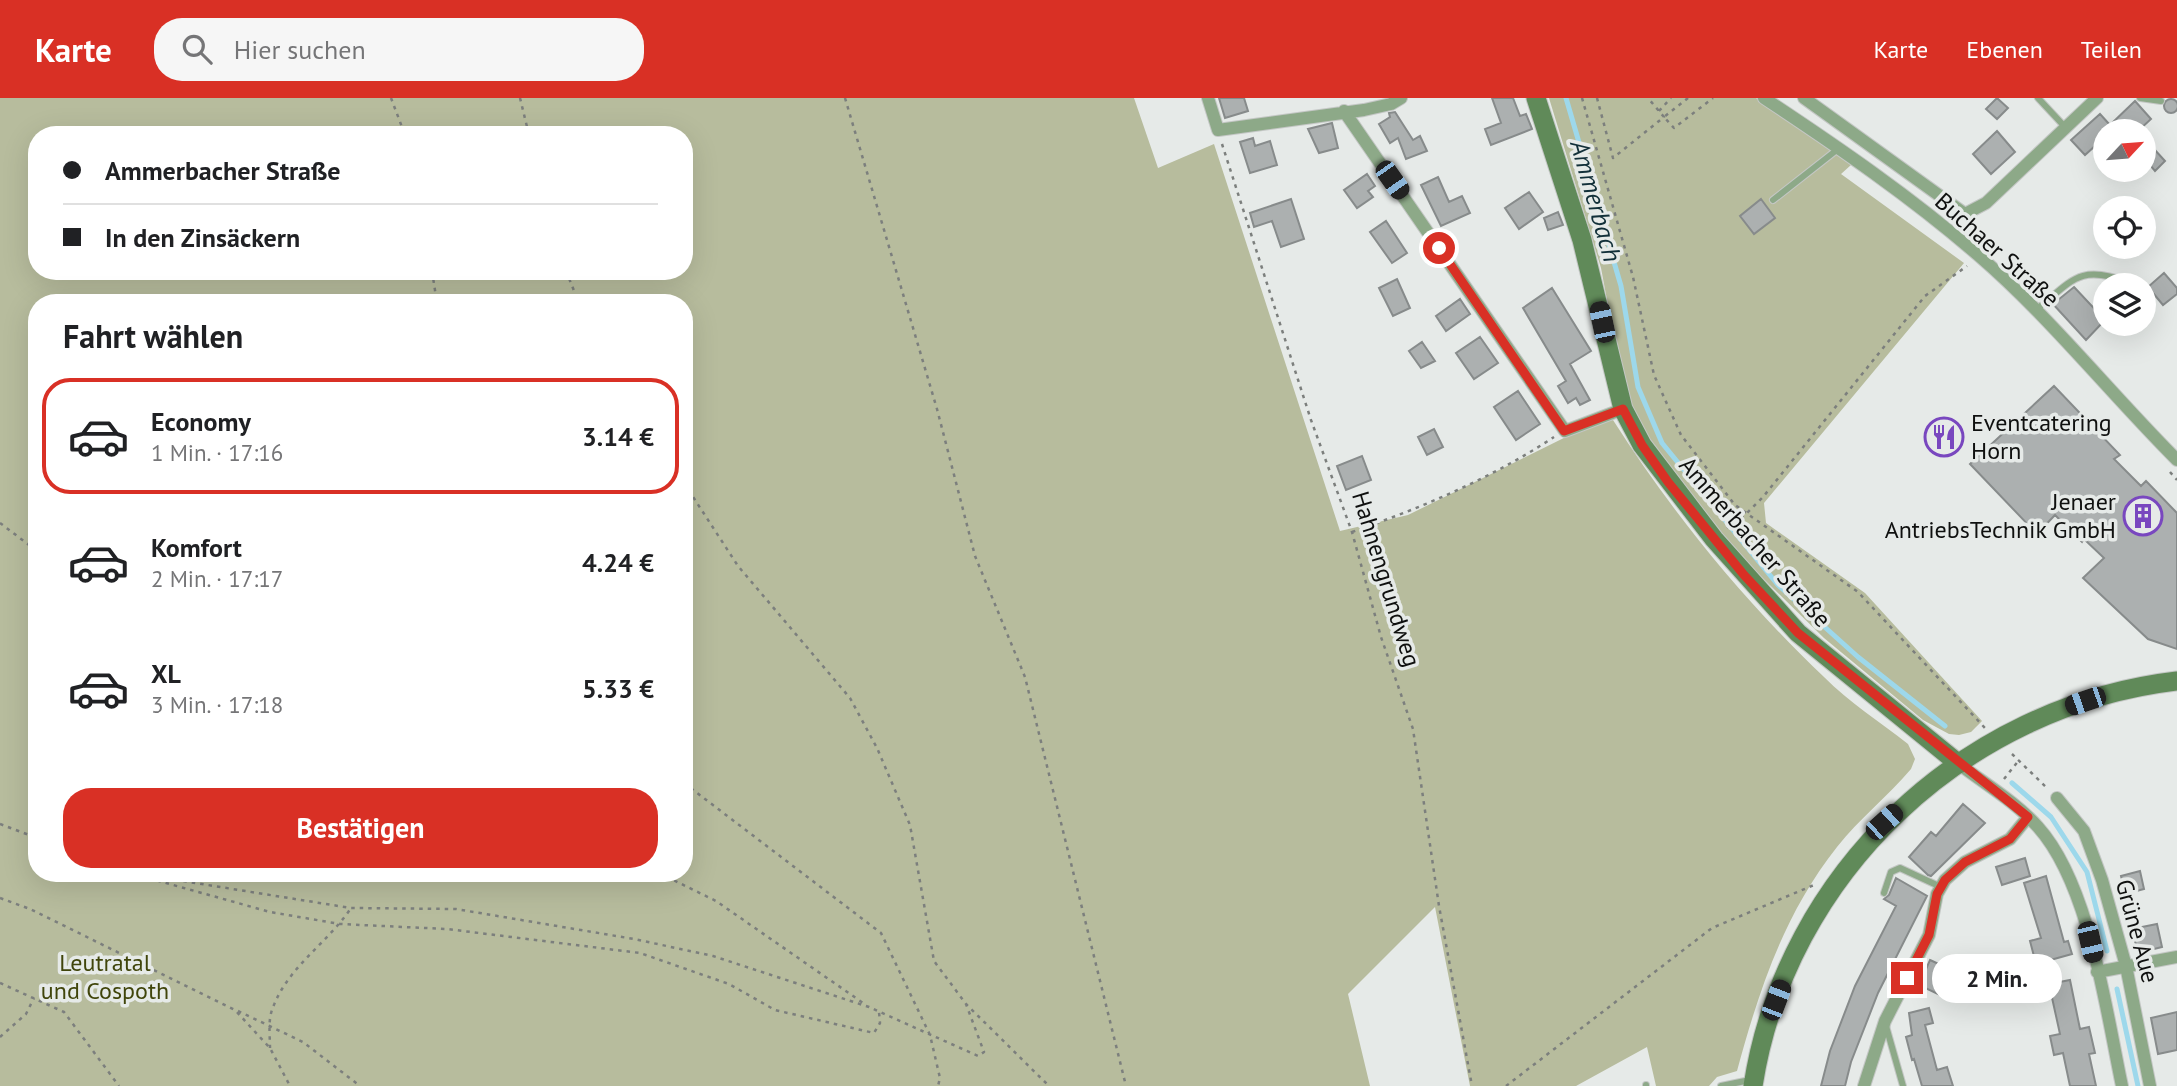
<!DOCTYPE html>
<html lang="de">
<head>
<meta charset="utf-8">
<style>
	:root { --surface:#fff; --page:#f6f6f6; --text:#202124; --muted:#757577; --line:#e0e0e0; --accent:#d93025 }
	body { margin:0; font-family:"PT Sans",sans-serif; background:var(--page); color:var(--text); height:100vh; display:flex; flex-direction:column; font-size:26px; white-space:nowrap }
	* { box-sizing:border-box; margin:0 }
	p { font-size:23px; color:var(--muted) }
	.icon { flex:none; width:38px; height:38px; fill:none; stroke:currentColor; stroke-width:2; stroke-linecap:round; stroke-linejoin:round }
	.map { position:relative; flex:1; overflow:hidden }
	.drawer { position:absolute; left:28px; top:196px; width:665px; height:588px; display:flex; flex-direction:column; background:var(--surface); border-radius:28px; box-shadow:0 7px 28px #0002 }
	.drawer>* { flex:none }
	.banner { position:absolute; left:28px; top:28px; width:665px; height:154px; border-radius:28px; box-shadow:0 7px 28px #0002; display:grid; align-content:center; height:154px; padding:0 35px; background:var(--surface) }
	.needle { width:46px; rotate:64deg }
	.tools { position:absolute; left:2093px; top:21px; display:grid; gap:14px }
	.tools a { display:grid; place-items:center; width:63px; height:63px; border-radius:50%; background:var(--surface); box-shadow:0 7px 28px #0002; font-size:35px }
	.end { position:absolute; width:32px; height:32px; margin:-16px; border:9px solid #d93025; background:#fff; box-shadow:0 0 0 4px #fff }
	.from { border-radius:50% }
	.bubble { position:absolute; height:49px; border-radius:24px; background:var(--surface); box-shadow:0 7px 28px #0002; font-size:23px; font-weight:800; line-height:49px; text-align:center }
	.car { position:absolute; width:21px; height:42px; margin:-21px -10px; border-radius:9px; box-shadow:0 0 5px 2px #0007; background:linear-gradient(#222 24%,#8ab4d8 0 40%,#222 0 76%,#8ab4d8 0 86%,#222 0) }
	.banner b { display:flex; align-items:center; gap:24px; height:66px; font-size:26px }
	.banner b+b { border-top:2px solid var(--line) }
	.banner i { width:18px; height:18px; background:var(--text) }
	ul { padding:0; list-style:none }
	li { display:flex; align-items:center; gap:21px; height:116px; margin:0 14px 10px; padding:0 21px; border:4px solid transparent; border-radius:28px }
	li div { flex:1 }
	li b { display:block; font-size:26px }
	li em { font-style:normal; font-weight:800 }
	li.active { border-color:var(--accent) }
	li>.icon { width:63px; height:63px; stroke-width:1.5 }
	h2 { padding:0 35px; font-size:32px; line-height:84px }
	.cta { display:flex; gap:14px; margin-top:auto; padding:14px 35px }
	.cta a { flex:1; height:80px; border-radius:28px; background:var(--accent); color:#fff; font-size:28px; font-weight:800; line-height:80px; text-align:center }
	header { display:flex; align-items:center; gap:42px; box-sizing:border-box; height:98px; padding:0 35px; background:var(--accent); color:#fff }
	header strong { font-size:33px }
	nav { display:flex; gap:38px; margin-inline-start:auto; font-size:24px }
	.search { width:490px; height:63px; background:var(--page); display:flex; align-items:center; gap:18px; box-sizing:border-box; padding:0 24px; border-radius:28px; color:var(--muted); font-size:26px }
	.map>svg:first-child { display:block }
	.green { fill:#b7bc9d; fill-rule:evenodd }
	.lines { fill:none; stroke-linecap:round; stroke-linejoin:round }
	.stream { stroke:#9dd8eb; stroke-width:5 }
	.building { fill:#acb0b0; stroke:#878b8b; stroke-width:2 }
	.service-casing { stroke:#c4c7c5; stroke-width:8 }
	.minor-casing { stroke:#c4c7c5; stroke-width:14 }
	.secondary-casing { stroke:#c4c7c5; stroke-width:21 }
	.path { stroke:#7c7f7d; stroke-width:2.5; stroke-dasharray:3.5 5; stroke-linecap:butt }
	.service { stroke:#8da988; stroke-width:6 }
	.minor { stroke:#8da988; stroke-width:12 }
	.secondary { stroke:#608a59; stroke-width:19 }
	.route { stroke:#d93025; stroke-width:9 }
	.labels { text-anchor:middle; stroke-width:7; stroke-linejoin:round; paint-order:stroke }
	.street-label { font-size:24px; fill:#0f100f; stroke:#e6eae8 }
	.poi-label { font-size:24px; fill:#0f100f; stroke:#e6eae8; text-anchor:start }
	.park-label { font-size:24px; fill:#40450b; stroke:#e6eae8 }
	.water-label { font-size:26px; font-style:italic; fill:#123039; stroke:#e6eae8 }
</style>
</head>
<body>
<header>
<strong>Karte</strong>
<div class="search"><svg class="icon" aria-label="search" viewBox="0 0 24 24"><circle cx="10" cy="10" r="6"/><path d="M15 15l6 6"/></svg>Hier suchen</div>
<nav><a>Karte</a><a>Ebenen</a><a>Teilen</a></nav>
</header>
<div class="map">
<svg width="2177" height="988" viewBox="0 0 2177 988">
	<rect width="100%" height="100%" fill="#e6eae8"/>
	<path class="green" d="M0,0H1134L1158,70L1214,46L1340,433L1408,417L1592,326L1613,322C1673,416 1743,502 1824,579C1849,604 1880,624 1908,646L1915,661L1911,671C1888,698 1859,721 1837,749C1784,816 1759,892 1737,973L1717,979L1709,988H1656L1647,949L1576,988H1470L1435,809L1348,896L1370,988H0ZM37,37H684V173H37ZM37,205H684V775H37Z
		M1549,0H1756L1851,67L1841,76L1964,165L1764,405L1766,425L1865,495L1982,623L1971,634L1959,637L1949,636L1923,622L1824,540L1736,454L1664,365L1627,308L1601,170Z"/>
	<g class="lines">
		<path class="stream" d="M1566,0L1621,188L1638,289L1662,345L1778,487L1858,559L1945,628
			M2012,685L2051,719L2087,774L2107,853
			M2117,891L2138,988"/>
	</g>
	<path class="building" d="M1219,0H1244L1248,13L1225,20Z
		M1492,0H1513L1520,18L1526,16L1532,31L1491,47L1485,31L1501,25Z
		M1997,0L2008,10L1997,21L1986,11Z
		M2164 8a7 7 0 1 1 14 0a7 7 0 1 1-14 0Z
		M2135,3L2151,21L2138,33H2105V59L2095,48L2085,57L2071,42L2100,16L2110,27Z
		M1395,14L1413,42L1420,38L1427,53L1406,61L1398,40L1390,45L1379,26L1390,19L1389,15Z
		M1332,25L1338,50L1319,55L1308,31Z
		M1997,33L2015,54L1991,76L1973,56Z
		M1253,40L1255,48L1270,43L1277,67L1250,75L1240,44Z
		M2144,40L2165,63L2155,73L2144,60Z
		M1367,76L1375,88L1368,93L1373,99L1357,110L1344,92Z
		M1438,79L1449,104L1462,98L1470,115L1441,128L1421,87Z
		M1529,94L1543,114L1519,131L1505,110Z
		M1291,101L1304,141L1281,149L1272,123L1254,129L1250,115Z
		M1761,101L1775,120L1754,136L1740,118Z
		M1558,114L1563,127L1548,132L1544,120Z
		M1386,123L1407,155L1392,165L1370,134Z
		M2164,175L2177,190V196L2163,207L2148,189Z
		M1397,181L1410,210L1393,218L1379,190Z
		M2074,189L2105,222L2086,242L2053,206Z
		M1552,190L1591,253L1570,266L1590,302L1580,307L1576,300L1568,305L1558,288L1566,283L1523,210Z
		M1460,201L1470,216L1446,233L1436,218Z
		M1480,239L1498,265L1474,281L1456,255Z
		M1422,244L1435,263L1421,270L1409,253Z
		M2054,288L2120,357L2114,361L2141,388L2146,383L2177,415V551L2148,541L2083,480L2104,460L2084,441L2082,444L2055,417L2037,436L1970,366Z
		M1518,293L1540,326L1516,342L1494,309Z
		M1434,331L1443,349L1427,357L1418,339Z
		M1362,358L1371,382L1346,392L1337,368Z
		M1963,706L1985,725L1931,778L1928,777L1909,759L1931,734L1936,738Z
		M2025,760L2030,778L2002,787L1996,769Z
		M2140,773L2144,791L2125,796L2121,778Z
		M2046,778L2064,844L2068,843L2072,856L2036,866L2030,843L2041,840L2024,785Z
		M1896,780L1927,798L1878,895L1851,964L1845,988H1821L1830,953L1855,888L1896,808L1884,801L1889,797Z
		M2157,826L2162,849L2138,855L2132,831Z
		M1930,862L1954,873L1942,898L1919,887Z
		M2070,882L2080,931L2089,929L2095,955L2089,956L2096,988H2070L2063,955L2054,957L2050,938L2060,936L2049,886Z
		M1929,910L1933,925L1925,927L1937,972L1947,969L1953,988H1922L1914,961L1912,962L1906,939L1912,937L1909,915Z
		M2177,914V952L2158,956L2151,920Z"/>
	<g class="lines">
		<defs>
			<path id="service" d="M2038,0L2066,30
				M2140,0L2161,3
				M1773,102L1838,51
				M2036,212C2073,182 2079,166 2128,184
				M1884,795L1891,774L1900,770L1941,789
				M1886,928L1903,988
				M1646,987V988
				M1721,988L1750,982"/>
			<path id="minor" d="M1208,0L1218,32L1364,12L1391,6L1401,0
				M1764,0C1838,49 1911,99 1978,157C2050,219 2110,295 2177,362
				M1804,0L1965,116L1986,105L2097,0
				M1344,13L1565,333L1623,311
				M1959,666C1985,686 2016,704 2038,729C2090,787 2106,913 2122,988
				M2057,700L2084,733L2102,782L2126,868L2150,988
				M2097,874L2177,859
				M1864,988L1885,923L1929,837L1937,796L1945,782L1965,764L2010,741L2028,719"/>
			<path id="secondary" d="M1536,0L1582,142L1623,311L1642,347L1714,441L1798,535L1959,666
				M1753,988C1786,775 1964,608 2177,583"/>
		</defs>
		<use href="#service" class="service-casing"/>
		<use href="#minor" class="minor-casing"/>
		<use href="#secondary" class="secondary-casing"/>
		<path class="path" d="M391,0L405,37
			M520,0L529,37
			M845,0L937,311L975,458L1025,579L1126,988
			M1582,0L1633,179L1654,277L1681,337L1735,407L1858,494L1985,630
			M1597,0L1613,60L1664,19L1648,0
			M1688,0L1664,19L1674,30L1713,0
			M1659,13L1671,0
			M1222,46L1311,322L1352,434L1381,539L1413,631L1439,808L1472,988
			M432,173L437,205
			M566,173L579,205
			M2170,374L2177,382
			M684,385L738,468L850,600L877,650L910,727L934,863L966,906L1049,988
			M0,425L37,453
			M1727,430L1747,415L1763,399L1925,198L1967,168
			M1352,434C1421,410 1492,380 1554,339
			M2012,656L2047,690
			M2004,681L2019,662
			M684,685L881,835L930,937L940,980L938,988
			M0,726L37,740
			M133,775L351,810L456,811L634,841L713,858L869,909L978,958L984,954L966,906
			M659,775L716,803L866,907
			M141,778L270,814L340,826L447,831L640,855L729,886L775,912L874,935L880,925L879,914
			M0,800L30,811L235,912L270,950L290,988
			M0,885L64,914L119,988
			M238,913L303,944L360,988
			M0,939L26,916L34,900
			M270,950C270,938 268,923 272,912C287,869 327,846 351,810
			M1506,988L1712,830L1814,787"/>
		<use href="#service" class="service"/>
		<use href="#minor" class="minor"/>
		<use href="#secondary" class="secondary"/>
	</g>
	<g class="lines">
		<path class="route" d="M1439,150L1564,333L1623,311L1642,347L1668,384L1744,477L1798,535L2028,719L2010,741L1965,764L1945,782L1937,796L1929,837L1907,880"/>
	</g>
	<defs>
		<symbol id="restaurant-ring" viewBox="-11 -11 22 22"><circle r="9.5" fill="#e6eae8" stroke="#7947bf" stroke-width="1.5"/><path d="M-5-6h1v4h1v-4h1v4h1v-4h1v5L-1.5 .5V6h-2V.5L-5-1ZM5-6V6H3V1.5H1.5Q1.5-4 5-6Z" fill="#7947bf"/></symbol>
		<symbol id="building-ring" viewBox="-11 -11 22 22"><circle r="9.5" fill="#e6eae8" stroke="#7947bf" stroke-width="1.5"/><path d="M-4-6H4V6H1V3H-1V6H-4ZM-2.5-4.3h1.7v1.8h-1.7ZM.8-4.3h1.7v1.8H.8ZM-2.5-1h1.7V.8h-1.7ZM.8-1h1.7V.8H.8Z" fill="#7947bf"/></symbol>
	</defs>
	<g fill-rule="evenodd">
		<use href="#restaurant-ring" x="1922" y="317" width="44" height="44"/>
		<use href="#building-ring" x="2121" y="396" width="44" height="44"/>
	</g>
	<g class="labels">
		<g class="street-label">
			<text transform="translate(1997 152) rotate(42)" y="8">Buchaer Straße</text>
			<text transform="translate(1755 444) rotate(49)" y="8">Ammerbacher Straße</text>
			<text transform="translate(1386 481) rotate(73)" y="8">Hahnengrundweg</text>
			<text transform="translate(2137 833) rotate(75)" y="8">Grüne Aue</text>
		</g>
		<g class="poi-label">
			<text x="1971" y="333">Eventcatering<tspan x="1971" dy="28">Horn</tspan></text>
			<text x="2116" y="412" text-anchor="end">Jenaer<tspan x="2116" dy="28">AntriebsTechnik GmbH</tspan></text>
		</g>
		<g class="park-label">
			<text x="105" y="873">Leutratal<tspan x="105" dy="28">und Cospoth</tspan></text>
		</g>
		<g class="water-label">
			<text transform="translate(1596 103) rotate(74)" y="9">Ammerbach</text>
		</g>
	</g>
</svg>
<div class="tools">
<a><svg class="needle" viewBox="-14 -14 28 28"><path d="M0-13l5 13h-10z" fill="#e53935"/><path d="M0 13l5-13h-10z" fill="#757577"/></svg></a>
<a><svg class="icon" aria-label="locate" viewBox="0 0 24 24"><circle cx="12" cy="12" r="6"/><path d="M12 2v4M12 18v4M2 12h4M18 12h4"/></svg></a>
<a><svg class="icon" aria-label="layers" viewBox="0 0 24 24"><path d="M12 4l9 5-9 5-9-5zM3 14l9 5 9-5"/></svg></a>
</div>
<i class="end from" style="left:1439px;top:150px"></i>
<i class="end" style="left:1907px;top:880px"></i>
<div class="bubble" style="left:1932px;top:856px;width:130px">2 Min.</div>
<i class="car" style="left:1392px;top:82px;rotate:145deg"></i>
<i class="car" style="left:1602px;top:224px;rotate:348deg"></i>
<i class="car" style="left:2085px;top:603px;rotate:251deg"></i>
<i class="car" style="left:1884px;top:724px;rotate:48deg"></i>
<i class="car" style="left:2090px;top:844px;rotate:167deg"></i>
<i class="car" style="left:1776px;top:902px;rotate:21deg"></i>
<div class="banner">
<b><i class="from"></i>Ammerbacher Straße</b>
<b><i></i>In den Zinsäckern</b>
</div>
<section class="drawer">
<h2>Fahrt wählen</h2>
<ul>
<li class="active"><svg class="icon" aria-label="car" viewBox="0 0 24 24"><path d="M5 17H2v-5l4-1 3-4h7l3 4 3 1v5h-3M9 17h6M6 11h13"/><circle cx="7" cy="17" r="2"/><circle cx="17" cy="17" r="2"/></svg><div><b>Economy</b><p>1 Min. · 17:16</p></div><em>3.14 €</em></li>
<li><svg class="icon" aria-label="car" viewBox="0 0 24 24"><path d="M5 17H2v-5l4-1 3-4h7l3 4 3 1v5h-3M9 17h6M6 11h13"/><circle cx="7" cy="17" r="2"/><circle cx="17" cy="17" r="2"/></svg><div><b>Komfort</b><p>2 Min. · 17:17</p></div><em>4.24 €</em></li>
<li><svg class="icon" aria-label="car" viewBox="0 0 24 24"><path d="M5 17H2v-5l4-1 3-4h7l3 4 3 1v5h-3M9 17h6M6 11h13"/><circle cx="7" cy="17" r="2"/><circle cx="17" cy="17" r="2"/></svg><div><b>XL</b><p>3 Min. · 17:18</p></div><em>5.33 €</em></li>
</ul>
<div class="cta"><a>Bestätigen</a></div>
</section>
</div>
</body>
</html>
